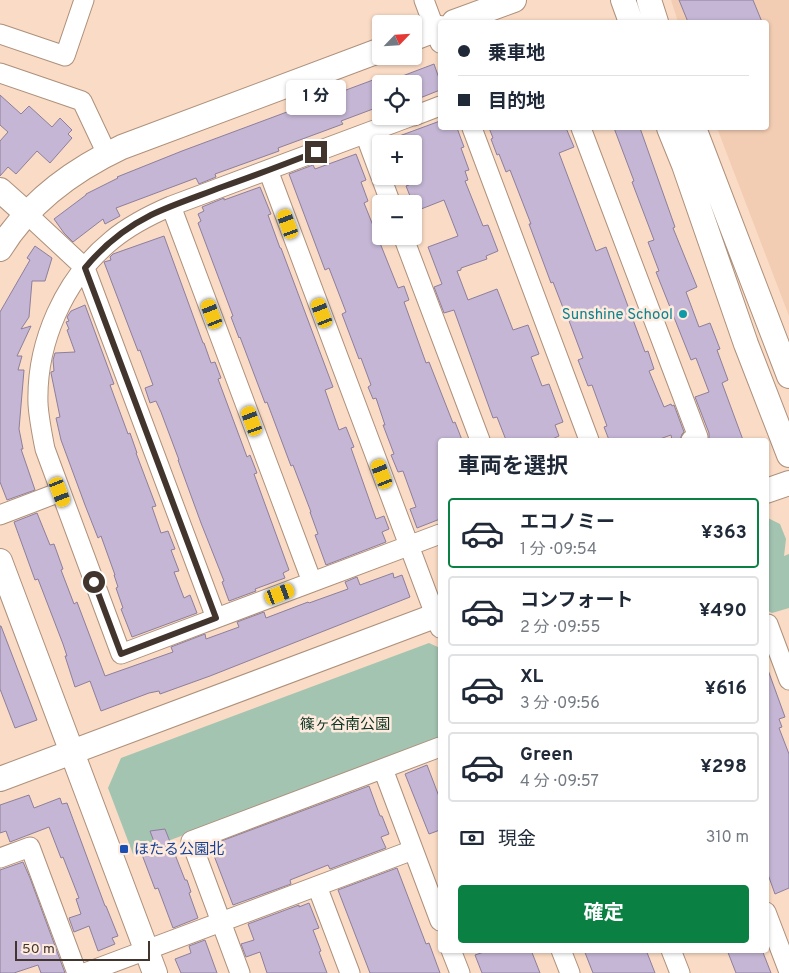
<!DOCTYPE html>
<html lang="ja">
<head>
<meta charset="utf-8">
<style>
	:root { --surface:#fff; --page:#f2f2f3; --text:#1f2937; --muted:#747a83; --line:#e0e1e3; --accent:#0b8043 }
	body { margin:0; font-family:Overpass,"Noto Sans JP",sans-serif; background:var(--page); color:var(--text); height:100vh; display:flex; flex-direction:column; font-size:19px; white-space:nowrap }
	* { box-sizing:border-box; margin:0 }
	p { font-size:16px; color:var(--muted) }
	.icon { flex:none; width:28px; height:28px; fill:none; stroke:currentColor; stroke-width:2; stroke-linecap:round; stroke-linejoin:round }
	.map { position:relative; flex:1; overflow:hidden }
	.sheet { position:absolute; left:438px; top:438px; width:331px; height:515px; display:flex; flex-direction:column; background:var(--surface); border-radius:5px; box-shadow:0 1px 4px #0004 }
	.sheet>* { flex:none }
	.banner { position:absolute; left:438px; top:20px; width:331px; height:110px; border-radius:5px; box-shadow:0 1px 4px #0004; display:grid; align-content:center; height:110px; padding:0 20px; background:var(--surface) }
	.needle { width:32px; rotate:65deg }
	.buttons { position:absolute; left:372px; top:15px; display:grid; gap:10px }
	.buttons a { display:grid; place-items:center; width:50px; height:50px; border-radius:5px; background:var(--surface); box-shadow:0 1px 4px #0004; font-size:25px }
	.scale { position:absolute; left:15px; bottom:12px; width:135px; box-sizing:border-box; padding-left:5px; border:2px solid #42352d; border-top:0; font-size:14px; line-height:18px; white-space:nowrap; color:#42352d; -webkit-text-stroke:4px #feebde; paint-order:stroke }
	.end { position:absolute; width:22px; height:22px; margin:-11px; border:6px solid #42352d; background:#fff; box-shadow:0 0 0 2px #fff }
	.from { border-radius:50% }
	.bubble { position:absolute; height:35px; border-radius:5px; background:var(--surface); box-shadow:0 1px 4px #0004; font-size:16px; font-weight:700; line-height:35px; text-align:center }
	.car { position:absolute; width:15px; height:30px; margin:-15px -8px; border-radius:6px; box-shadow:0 0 4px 1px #0007; background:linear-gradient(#f5c518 24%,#345 0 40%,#f5c518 0 76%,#345 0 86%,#f5c518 0) }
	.banner b { display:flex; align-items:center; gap:18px; height:48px; font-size:19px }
	.banner b+b { border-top:1px solid var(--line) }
	.banner i { width:12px; height:12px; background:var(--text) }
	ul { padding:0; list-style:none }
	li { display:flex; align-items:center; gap:15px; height:70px; margin:0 10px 8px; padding:0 10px; border:2px solid var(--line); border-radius:5px }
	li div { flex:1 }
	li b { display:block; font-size:19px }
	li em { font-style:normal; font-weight:700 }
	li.on { border-color:var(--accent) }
	li>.icon { width:45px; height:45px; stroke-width:1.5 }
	h2 { padding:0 20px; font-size:22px; line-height:60px }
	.pay { display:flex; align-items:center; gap:12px; height:55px; padding:0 20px; font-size:19px }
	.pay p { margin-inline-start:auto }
	.button { display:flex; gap:10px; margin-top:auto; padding:10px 20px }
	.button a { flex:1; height:58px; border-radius:5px; background:var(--accent); color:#fff; font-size:20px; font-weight:700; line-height:58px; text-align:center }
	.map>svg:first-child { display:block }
	.built { fill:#f3cdb3 }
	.green { fill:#a3c4b1 }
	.building { fill:#c4b6d4; stroke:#8d7f9c }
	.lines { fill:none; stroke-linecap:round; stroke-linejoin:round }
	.minor-casing { stroke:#ad907b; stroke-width:21 }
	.tertiary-casing { stroke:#ad907b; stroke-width:26 }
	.minor { stroke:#fff; stroke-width:19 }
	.tertiary { stroke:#fff; stroke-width:24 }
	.route { stroke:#42352d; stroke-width:6 }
	.culture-dot { fill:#0f9aa8; stroke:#feebde; stroke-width:2 }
	.transit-dot { fill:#1a4fb4; stroke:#feebde; stroke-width:2 }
	.labels { text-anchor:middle; stroke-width:5; stroke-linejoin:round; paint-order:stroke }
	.culture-label { font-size:15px; fill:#0d838f; stroke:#feebde; text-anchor:end }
	.park-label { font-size:15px; fill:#0e3423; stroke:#feebde }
	.transit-label { font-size:15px; fill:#164399; stroke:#feebde; text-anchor:start }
</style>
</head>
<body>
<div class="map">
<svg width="789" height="973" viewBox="0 0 789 973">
	<rect width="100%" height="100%" fill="#fadbc5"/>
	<path class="built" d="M671,0H789V316L717,128H766V22H678Z"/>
	<path class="green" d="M766,517L780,524L786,539L784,556L789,554V608L772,613L768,611L769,615L766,616Z
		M429,643L440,648V739L133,854L108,788L121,758Z"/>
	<path class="building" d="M679,0H753L762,22H688Z
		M434,64L440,81V90L420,98L415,84H384V83Z
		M381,77V106L341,121L343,124L278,148L279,151L215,174L216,177L199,184L196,178L116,208L120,216L105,224L103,219L73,242L64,233L54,219L86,195V194L118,178L117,177L182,151Z
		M0,95L21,114L29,106L52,127L60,118L72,130L68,134L72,138L50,163L37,151L16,174L8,167L0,176V141L8,132L0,125Z
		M440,121V128H457L464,147L461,148L469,170L465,171L468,180L465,181L483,226L488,225L498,251L486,256L487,259L461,268V270L457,271L468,300L497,289L513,330L528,325L539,354L531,357L542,386L549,384L563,422L555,425L559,436L550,440H506L497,417L493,418L454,310L444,313L434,287L442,284L428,247L458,236L444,200L416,211L406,186L409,185L406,177L414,176V144H383V142Z
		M489,128H566L574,147L559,153L596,251L606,247L645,352L648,351L654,369L649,371L664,407L671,404L672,406L674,405L684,432L682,434L680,440H672L671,435L657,440H609L604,427L607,426L592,385L588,386L578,360L583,358L568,318H567L553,282L551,283L529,224H531L510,170L506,172L499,154L497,155L491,139L493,138Z
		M614,128H640L675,227L673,228L697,287L686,292L699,327L710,323L720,349L717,350L728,380L722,383L743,440H709V433L695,397L709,392L696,358L691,360L656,272L659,271L648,242L654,240L632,182L634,181Z
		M356,154L366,180L361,182L368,201L364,203L398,288L404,286L409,300L404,302L426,363L429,362L453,423L455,422L462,440H440V519L417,528L410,509L416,507L403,471L398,472L391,455L394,454L383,425H385L376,398L373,399L368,387L371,385L361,358L359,359L342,314L346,312L329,268L325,270L289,174L313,165L315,169Z
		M260,187L271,214L268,215L280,248H281L333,387L325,390L339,430L346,427L354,447L351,448L376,519L384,516L389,529L382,532L386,542L326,565L315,535L318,534L310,512H311L293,465L291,466L267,402L265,403L240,337L239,338L231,317L233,316L198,223L201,221L198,214L204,211L202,207L224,198V200Z
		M164,236L203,343H204L211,363L215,362L221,378L218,379L247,457L250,455L257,473L254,474L289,570L283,573L285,578L255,589L256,591L229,601L222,582L224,581L201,523L178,460H179L161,412L156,401L150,403L145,388L153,385L140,350L138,351L133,338L104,262L111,260L110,257L113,254Z
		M35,246L52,258L45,281H32L29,317L21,329L31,326L17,356H22L18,370H24L19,429L23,449H21L35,490L7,500L0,482V312L30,260L27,258Z
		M85,305L114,384L110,385L128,434L130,433L137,453H136L156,506L152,507L161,533L168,531L175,549L171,550L179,571L174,572L184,598L190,595L197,613L132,637L121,609L123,608L116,588L118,587L114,575H115L101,536L98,538L85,505L61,440L56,418L60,417L51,373V372L54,371L53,360L55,353L75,352L67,330L69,329L66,322L69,321L67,317L71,311Z
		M37,513L50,545L54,544L63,569L61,570L74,604L77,602L105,676L173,652L171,647L205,634L206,639L239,627L237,622L264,612L266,618L308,602L309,603L348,589L345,582L357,577L360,585L393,573L394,578L402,575L410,597L210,676L160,694L159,691L149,693L101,711L90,681L75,687L65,656H67L63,644L38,579L35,580L14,522Z
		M0,626H1L37,720L15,728L0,689Z
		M766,670H768L785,717L779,719L782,727L779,728L789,754V888L775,894L766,869Z
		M427,765L440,799V830L429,834L405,774Z
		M369,786L380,816H382L389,834L381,837L386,848L330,869L328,865L290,880L291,884L233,905L213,853L219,851L216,843Z
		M29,795L34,808L60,798L62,804L67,803L105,906H106L118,936L112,938L115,944L98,951L89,926L74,932L69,918L81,914L76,899L79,898L63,857L61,858L49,827L10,842L6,831L0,833V805Z
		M165,829L185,880H187L191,892L189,893L198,918L173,928L158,888L155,889L141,852L156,847L150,831Z
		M23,862L30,878L65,973H41L38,965L14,973H0V870Z
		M397,868L426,944L429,943L440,973H370L338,890Z
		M309,903L319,928L313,930L321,951L319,952L327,973H267L260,952L246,957L241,944L254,940L248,924L299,905V907Z
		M205,940L217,973H181L175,959L191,953L189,946Z
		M490,950H531L540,973H482L475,955Z
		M584,950H646L655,973H593Z
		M727,950H762L771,973H736Z"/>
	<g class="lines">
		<defs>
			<path id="minor" d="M424,0L440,43
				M0,34L65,56L84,0
				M0,73L82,101L107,154
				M412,116L171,206C150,215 130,225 112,240C64,279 36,343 38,404C39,419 42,434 45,449L121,654L440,534
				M414,116L440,106
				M472,128L589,440
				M581,128L698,437L691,440
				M365,134L391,204
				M268,170L440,628
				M171,206L312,582
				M27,214L85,268L216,618
				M403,236L480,440
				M0,515L60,492
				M766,625L768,624L789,680
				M383,769L440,921
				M0,858L30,847L77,973
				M317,886L350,973
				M766,912L789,972
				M451,950L460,973
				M561,950L570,973
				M671,950L680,973
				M85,973L413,850
				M240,973L191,841L440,747"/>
			<path id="tertiary" d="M623,0L631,22
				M649,0L656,22
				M454,22L514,0
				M414,38L440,28
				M669,128L684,165L746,344L789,455
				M694,128L789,376
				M0,190L27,214
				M0,249C29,202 73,170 122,147L381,50
				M766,491L789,483
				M0,561L155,973
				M0,779L440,614"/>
		</defs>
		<use href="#minor" class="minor-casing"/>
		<use href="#tertiary" class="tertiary-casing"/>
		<use href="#minor" class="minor"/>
		<use href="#tertiary" class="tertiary"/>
	</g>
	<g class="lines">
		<path class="route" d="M94,582L121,654L216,618L85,268C103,246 125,228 151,215C174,204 199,196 222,187C254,176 285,164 316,152"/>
	</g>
	<circle class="culture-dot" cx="683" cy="314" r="5"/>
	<rect class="transit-dot" x="119" y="844" width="10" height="10" rx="2.5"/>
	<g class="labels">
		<g class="culture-label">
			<text x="673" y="319">Sunshine School</text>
		</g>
		<g class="park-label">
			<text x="345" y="729">篠ヶ谷南公園</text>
		</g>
		<g class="transit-label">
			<text x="134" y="854">ほたる公園北</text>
		</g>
	</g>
</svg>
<div class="buttons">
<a><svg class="needle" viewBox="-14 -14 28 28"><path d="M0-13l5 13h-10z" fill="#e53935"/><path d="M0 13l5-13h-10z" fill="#747a83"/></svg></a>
<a><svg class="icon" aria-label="locate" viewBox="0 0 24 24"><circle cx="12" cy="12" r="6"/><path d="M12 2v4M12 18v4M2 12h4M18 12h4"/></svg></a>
<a>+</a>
<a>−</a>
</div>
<div class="scale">50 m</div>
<i class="end from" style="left:94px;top:582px"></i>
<i class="end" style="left:316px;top:152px"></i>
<div class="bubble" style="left:286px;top:80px;width:60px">1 分</div>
<i class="car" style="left:288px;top:224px;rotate:340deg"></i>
<i class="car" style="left:322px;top:313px;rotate:339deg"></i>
<i class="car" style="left:212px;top:314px;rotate:339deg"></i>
<i class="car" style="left:252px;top:421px;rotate:340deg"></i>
<i class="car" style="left:382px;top:474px;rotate:339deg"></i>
<i class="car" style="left:60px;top:492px;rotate:159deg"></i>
<i class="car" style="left:280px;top:594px;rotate:69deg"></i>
<div class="banner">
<b><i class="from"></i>乗車地</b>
<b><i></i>目的地</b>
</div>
<section class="sheet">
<h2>車両を選択</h2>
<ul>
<li class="on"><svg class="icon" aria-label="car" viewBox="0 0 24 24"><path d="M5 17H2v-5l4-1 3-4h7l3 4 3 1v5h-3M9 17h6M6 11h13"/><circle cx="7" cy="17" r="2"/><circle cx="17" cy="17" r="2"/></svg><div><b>エコノミー</b><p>1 分 · 09:54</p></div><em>¥363</em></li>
<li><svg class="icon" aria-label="car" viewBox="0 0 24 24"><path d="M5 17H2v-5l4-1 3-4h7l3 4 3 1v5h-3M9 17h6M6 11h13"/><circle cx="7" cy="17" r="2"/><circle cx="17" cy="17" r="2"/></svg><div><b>コンフォート</b><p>2 分 · 09:55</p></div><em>¥490</em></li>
<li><svg class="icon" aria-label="car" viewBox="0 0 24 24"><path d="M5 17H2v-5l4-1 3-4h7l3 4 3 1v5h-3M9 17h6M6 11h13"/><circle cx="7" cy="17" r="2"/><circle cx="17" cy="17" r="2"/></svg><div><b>XL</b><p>3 分 · 09:56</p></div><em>¥616</em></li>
<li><svg class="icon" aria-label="car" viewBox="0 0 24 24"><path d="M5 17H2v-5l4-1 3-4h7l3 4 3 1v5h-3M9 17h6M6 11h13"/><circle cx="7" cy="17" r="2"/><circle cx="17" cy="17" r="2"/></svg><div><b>Green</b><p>4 分 · 09:57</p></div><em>¥298</em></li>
</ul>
<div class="pay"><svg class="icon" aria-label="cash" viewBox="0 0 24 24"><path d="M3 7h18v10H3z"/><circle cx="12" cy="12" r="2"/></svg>現金<p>310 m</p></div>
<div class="button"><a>確定</a></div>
</section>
</div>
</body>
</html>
